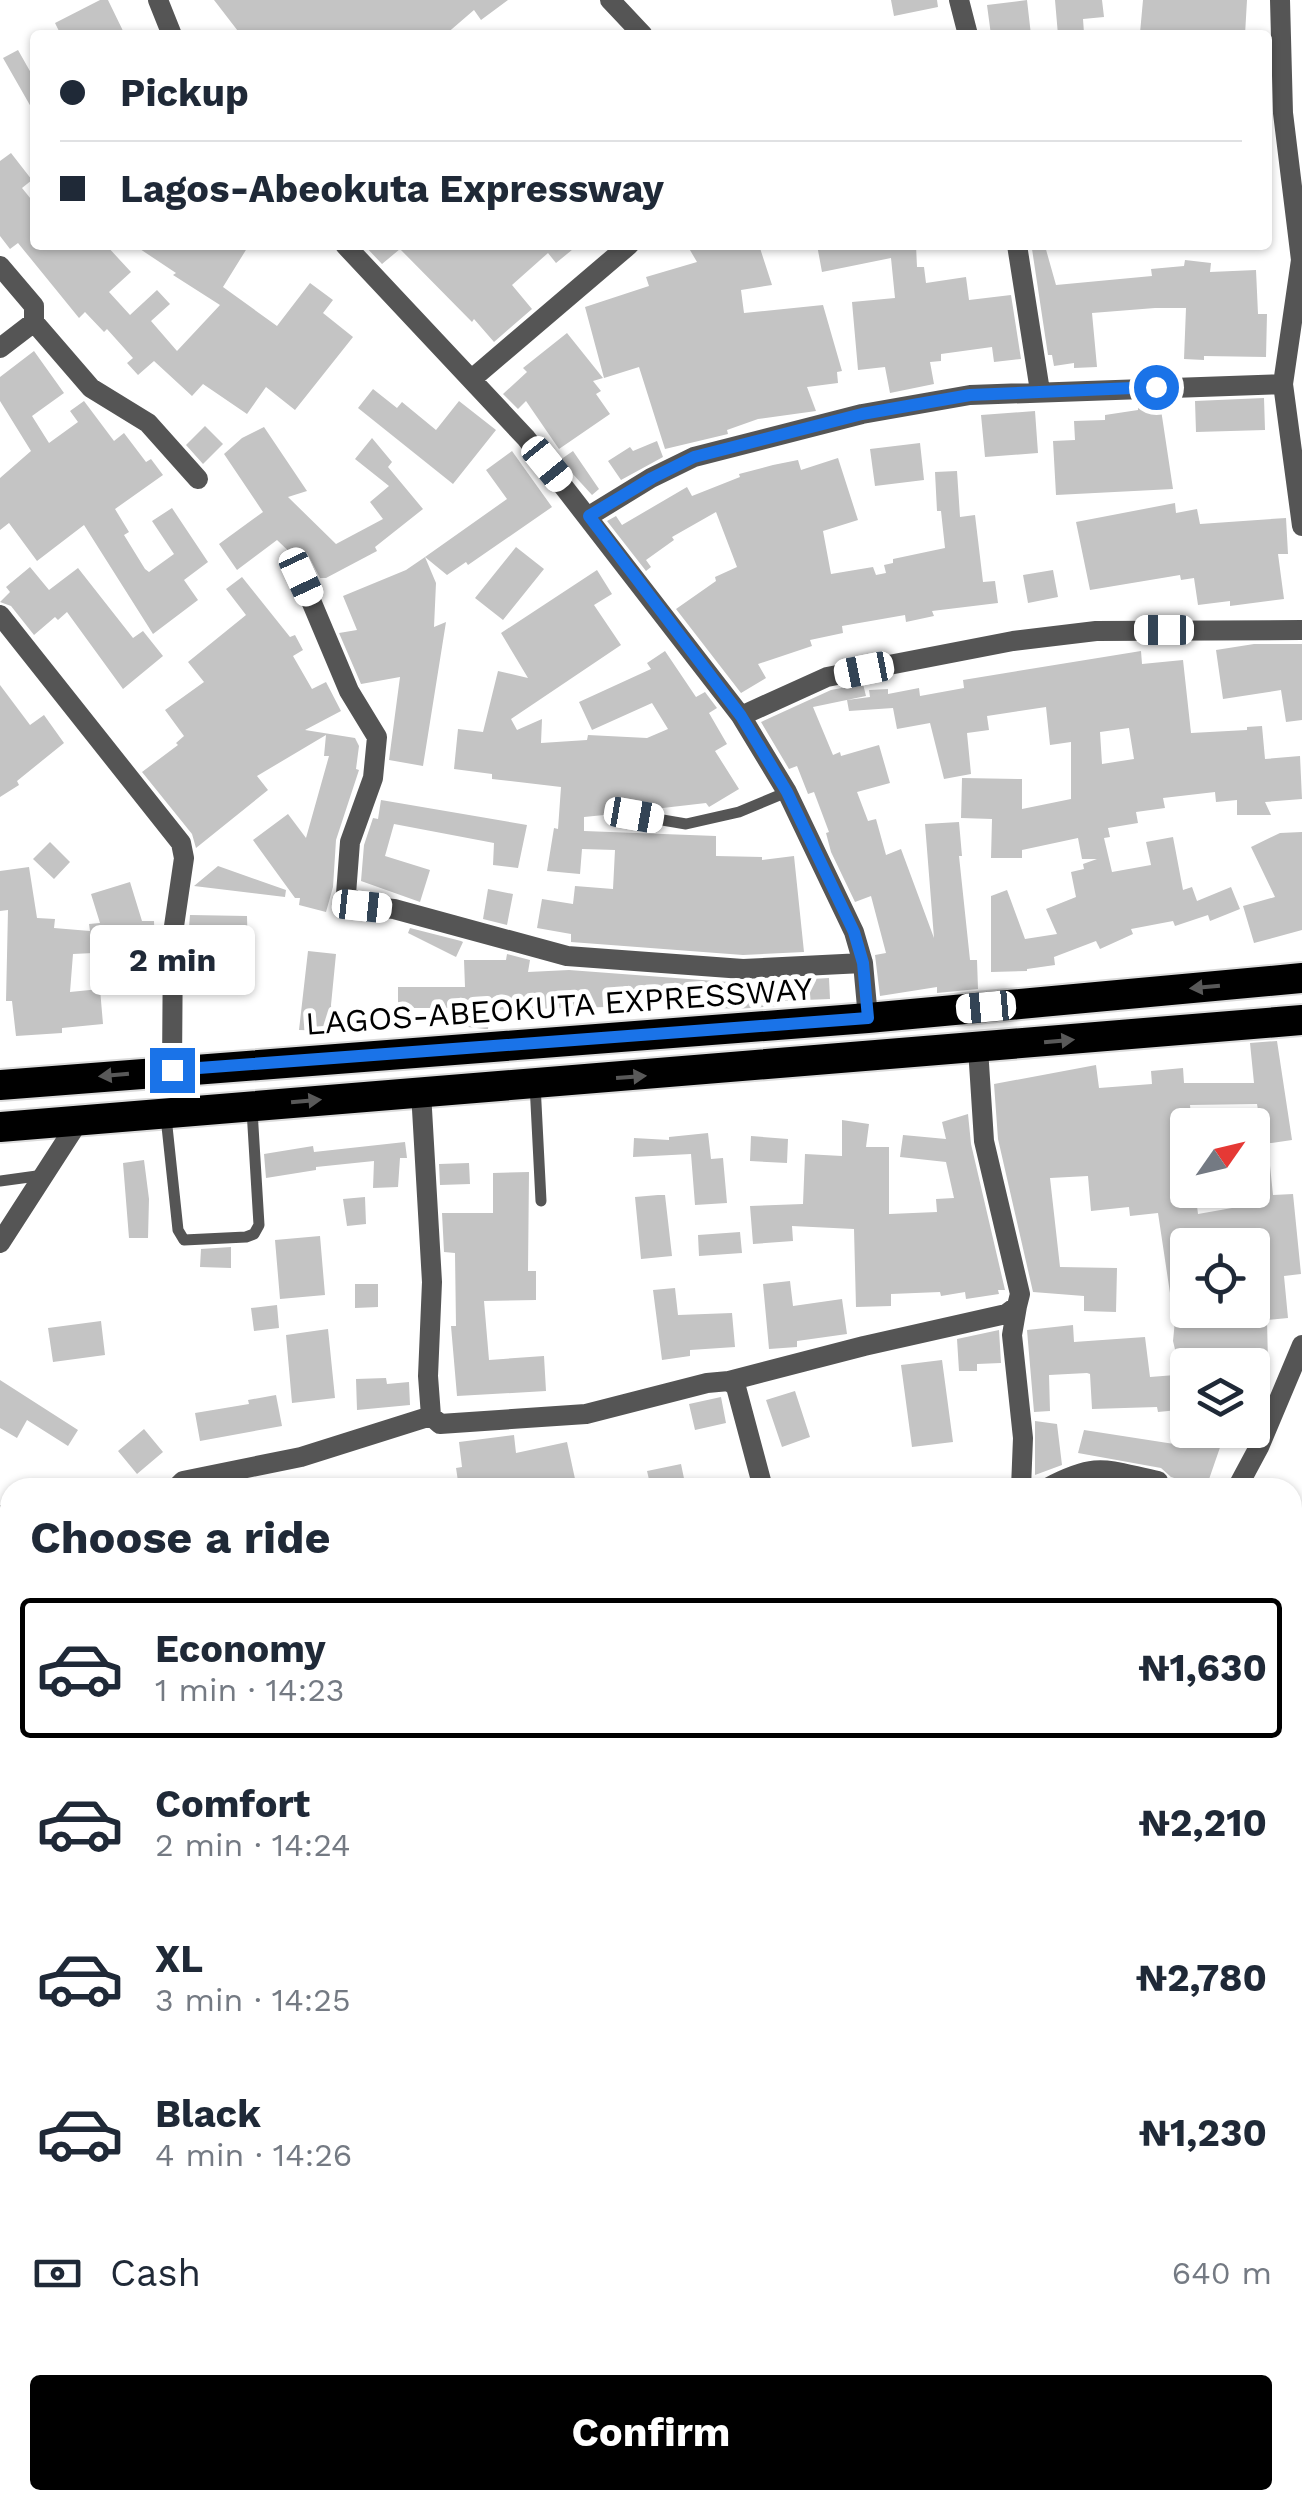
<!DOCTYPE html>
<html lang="en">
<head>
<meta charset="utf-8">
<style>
	:root { --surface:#fff; --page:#f2f2f3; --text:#1f2937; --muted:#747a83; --line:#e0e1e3; --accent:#000 }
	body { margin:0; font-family:"Work Sans",sans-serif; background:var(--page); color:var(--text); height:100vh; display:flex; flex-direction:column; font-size:38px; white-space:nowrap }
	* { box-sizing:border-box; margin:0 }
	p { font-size:32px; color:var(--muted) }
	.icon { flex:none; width:55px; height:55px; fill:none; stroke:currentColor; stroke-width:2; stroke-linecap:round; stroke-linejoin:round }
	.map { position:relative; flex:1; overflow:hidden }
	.drawer { position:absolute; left:0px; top:1478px; width:1302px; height:1032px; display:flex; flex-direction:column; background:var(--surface); border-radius:30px 30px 0 0; box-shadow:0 2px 8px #0004 }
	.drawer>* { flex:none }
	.hud { position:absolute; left:30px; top:30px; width:1242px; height:220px; border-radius:10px; box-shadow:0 2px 8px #0004; display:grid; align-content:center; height:220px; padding:0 30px; background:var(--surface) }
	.needle { width:65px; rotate:56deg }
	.controls { position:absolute; left:1170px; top:1108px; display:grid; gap:20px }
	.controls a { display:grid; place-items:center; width:100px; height:100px; border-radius:10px; background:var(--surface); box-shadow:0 2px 8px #0004; font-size:50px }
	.end { position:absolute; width:45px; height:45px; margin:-22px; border:12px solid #1a73e8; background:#fff; box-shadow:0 0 0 5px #fff }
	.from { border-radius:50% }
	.bubble { position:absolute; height:70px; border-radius:10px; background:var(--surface); box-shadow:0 2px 8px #0004; font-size:32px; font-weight:700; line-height:70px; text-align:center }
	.car { position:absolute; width:30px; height:60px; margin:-30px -15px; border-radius:12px; box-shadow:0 0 8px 2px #0007; background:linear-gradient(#fff 24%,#345 0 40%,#fff 0 76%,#345 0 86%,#fff 0) }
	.hud b { display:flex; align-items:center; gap:35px; height:95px; font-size:38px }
	.hud b+b { border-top:2px solid var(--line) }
	.hud i { width:25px; height:25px; background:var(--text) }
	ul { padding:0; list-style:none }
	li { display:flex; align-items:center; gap:30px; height:140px; margin:0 20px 15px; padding:0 10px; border:5px solid transparent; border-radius:10px }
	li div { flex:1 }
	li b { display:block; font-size:38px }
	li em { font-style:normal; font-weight:700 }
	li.on { border-color:var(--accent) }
	li>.icon { width:90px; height:90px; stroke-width:1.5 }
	h2 { padding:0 30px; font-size:45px; line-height:120px }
	.pay { display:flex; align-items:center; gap:25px; height:110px; padding:0 30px; font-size:38px }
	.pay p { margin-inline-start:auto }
	.action { display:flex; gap:20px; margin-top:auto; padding:20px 30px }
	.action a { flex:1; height:115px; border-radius:10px; background:var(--accent); color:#fff; font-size:40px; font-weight:700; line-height:115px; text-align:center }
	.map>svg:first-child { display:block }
	.building { fill:#c4c4c4; fill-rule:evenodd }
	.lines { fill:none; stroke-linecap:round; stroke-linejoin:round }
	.highway-casing { stroke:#dbdbdb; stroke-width:34 }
	.lane { stroke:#555; stroke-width:11 }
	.street { stroke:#555; stroke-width:20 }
	.highway { stroke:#000; stroke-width:30 }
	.oneway { fill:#595959 }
	.route { stroke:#1a73e8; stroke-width:12 }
	.labels { text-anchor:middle; stroke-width:10; stroke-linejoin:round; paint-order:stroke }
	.street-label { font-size:32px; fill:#000; stroke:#fff }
</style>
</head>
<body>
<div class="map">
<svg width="1302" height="2509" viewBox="0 0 1302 2509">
	<rect width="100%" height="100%" fill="#fff"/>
	<path class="building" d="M100,0H108L125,35H61L55,23Z
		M214,0H508L481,20L474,10L445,35H241Z
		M891,0H937L938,7L894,16Z
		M1027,0L1031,35H991L987,5Z
		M1055,0H1102L1104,17L1083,19L1084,33L1058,35Z
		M1143,0H1247L1245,35L1140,33Z
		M18,50L35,80V114L3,58Z
		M11,153L32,180L22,188L35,204V245H106L131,272L109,292L130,315L157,290L170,304L151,321L177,351L220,305L173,275L176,273L134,245H249L223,287L277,326L310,283L333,300L323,313L353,337L295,410L266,387L247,414L203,384L192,396L154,361L138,375L127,363L133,358L107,329L104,332L85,312L79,318L18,243L10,249L0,236V161Z
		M364,245H578L556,263L548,253L512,285L532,309L494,342L474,319L472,322L400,249L382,264Z
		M687,245H759L772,285L741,290L744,313L823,305L842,371L837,372L838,383L807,387L816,411L758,419L727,430L728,434L665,449L639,367L604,378L585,307L649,286L646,277L697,262Z
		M817,245H916L917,267H924L926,283L966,277L969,300L1011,295L1021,359L994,362L992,347L941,354V361L930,362L934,384L890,393L885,367L858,370L852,302L895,298L891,258L822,272Z
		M1045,246L1056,285L1152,276L1151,269L1184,266L1185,260L1211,263L1210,272L1256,270L1258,314H1267L1266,357L1204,356V360L1184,359L1186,308H1155L1092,313L1097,367L1074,368V363L1054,366L1052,355H1048L1032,249Z
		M567,333L603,378L593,381L601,391L596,394L610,414L559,449L526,401L518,409L503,394L527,372L523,368Z
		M34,351L64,393L32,416L49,443L78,422L70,411L84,401L114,441L124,433L146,462L151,459L163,475L115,509L129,532L124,535L145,569L149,572L174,554L152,521L172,508L208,562L184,580L198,600L153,634L84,525L37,561L9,523L0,530V478L31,451L0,401V377Z
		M373,389L397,408L402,402L436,430L459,401L496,430L453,484L358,408Z
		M1264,398L1265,430L1196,432L1195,401Z
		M1138,403H1160L1173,489L1056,495L1053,441L1075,440L1074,421L1105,420V415L1138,410Z
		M1035,411L1038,453L985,457L981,415Z
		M205,426L223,444L203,464L186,445Z
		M264,427L307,491L288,497L336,544L383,519L370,502L389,486L355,459L372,438L392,462L388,467L423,509L375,547L377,551L326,578H320L307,553L299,561L277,540L237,570L219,544L263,512L224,454L242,438Z
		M657,441L663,457L621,480L608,461L630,447L633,451Z
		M920,443L924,480L875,486L870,449Z
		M512,451L552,507L468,565L466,562L447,575L425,557L507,499L486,470Z
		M573,451L599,489L592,495L560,460Z
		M838,458L858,520L823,531L831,574L873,567L876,575L886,573L884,565L893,563V559L945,548L941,511H937L935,472L957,471L960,517L975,515L983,582L995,581L998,603L932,611L934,616L906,622L905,615L842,626L843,633L810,640L812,646L758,664L766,678L741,693L676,609L716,581L715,577L737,567L716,512L672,537L674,540L646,560L651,567L646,571L607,521L616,516L622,525L687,487L692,496L740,477L739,474L773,465L798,460L801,470Z
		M1175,503L1176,513L1197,509L1200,524L1286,518L1288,554H1278L1284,599L1230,606V601L1198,605L1194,578L1181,580L1180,575L1090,590L1076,522Z
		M516,547L544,569L503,620L475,598Z
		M425,557L436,583L434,627L446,622L423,766L389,760L400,677L361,684L339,633L357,630L343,596L406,570Z
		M30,567L49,590L78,568L133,638L143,631L163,656L123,689L67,612L58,620L55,617L34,635L11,606L0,602L10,592L6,587Z
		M597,570L612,594L594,605L621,645L511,719L517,730L542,719L541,743L587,740L588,735L647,738L668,729L652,703L592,730L579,702L651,669L647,663L665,651L696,697L705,692L717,708L709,713L727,744L715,751L739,789L709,807L706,803L654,809L634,806L624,813L584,817V831L716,836V856L762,857V860L794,856L804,952L743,955L571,942V934L537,928L542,899L573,904L575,886L613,889L615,850L582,849L580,874L547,871L554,828L558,829L561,787L492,779V774L454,769L458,729L483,732L498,671L528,678L501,633Z
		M1053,570L1058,597L1028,603L1023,575Z
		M242,577L290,637L295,635L303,650L293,656L312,689L326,682L341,711L305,730L355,738L359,746L356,769L359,770L336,840L333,887L326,912L299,905L300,898H295L253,840L288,814L306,838L329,756H324L326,735L257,776L268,790L196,848L192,834L142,772L178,745L176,743L184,736L165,710L204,682L188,662L246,615L226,589Z
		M1254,644H1302V720L1286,722L1281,690L1223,699L1216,650Z
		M1141,651L1142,664L1183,660L1191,733L1247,730V727L1262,726L1265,759L1300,756L1302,799L1265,802L1271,815H1237V800L1216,802L1215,792L1163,798L1165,808L1136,812L1138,823L1108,828L1110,837L1104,838L1112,872L1151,865L1146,842L1173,837L1183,890L1192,887L1197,901L1231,887L1240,909L1210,921L1208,915L1175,926L1173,921L1131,929L1133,934L1100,949L1096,941L1054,957L1055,965L1027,969V971L991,972V896L1007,890L1025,939L1057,934L1046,909L1076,897L1071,872L1084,869L1083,864L1097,859H1082L1078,838L1022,850V858H991L992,819L961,818L962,778L1022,779V809L1071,799V742L1050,745L1046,707L987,716L989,730L967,733L971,774L944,779L930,723L897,729L893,708L849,711L847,700L870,697L869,690L888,689V694L919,688L920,696L964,688L963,680ZM1129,728L1134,759L1102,764L1100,732Z
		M863,684L866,696L813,707L833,755L840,752L841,756L879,745L890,783L857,792L868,821L876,819L886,855L901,849L934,938L925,824L959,822L962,856H959L970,960H977L978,989L937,993V987L880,996L875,955L886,953L871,896L855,902L831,852L826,833L829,832L814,792L808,794L797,766L789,769L761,722L831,690Z
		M0,685L30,725L44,715L64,743L17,781L19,785L0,797Z
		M381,800L527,825L518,868L493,865L494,843L394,824L385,856L430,870L420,902L361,881L364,845L373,818L378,819Z
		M1302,832V930L1254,943L1243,906L1275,897L1251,847L1280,833Z
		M50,842L70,862L54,879L33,859Z
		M218,866L286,890L285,897L194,886Z
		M29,867L37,918L55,919L54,928L90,931L89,924L100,923L91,894L130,882L142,921H154L155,950L73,954L70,992L100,989L103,1024L62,1028V1033L16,1036L12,1001H6L8,910L0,911V871Z
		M488,889L513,894L507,925L483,919Z
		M190,915L247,916L248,957L240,956L239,993H223L224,955L187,952Z
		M410,928L461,941L463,942L456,957L408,933Z
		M308,951L336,954L331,1005L333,1031L299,1030Z
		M507,954L530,960L528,972L569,970L742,983L829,978L830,999L778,1001L777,1006L736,1009L690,1006V1003L609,992L607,1007L490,1010L488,1029H485L468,1027L469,1008H398V987H465L464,960H506Z
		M1277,1041L1292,1140L1264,1144L1257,1104L1190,1105L1192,1125H1188V1190H1195L1198,1214L1232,1208L1229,1190H1252V1148L1268,1146L1273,1195L1293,1194L1301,1274L1284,1276L1288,1318L1267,1320L1268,1363L1218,1364V1358L1179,1366L1173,1341L1176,1310H1252V1245H1249L1247,1234L1188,1245V1291L1170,1293L1158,1213L1130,1216L1129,1207L1091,1211L1088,1176L1050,1178L1060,1267L1117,1268L1116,1312L1084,1311V1296L1033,1292L998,1139L994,1084L1096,1065L1099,1088L1152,1084L1151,1071L1183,1068L1184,1083H1254L1250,1043Z
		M968,1114L971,1144L1005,1290H998L999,1294L966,1299L965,1292L941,1296L940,1292L891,1294V1306L856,1307L854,1229L792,1226L793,1241L753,1244L750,1206L803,1204L805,1154L842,1156V1120L869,1124L866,1147H889V1214L937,1212L936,1199L954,1198L946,1162L900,1157L903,1135L946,1139L942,1122Z
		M708,1133L711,1159L723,1158L727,1203L695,1205L691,1154L633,1157L634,1138L669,1140V1137Z
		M751,1136L788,1139L787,1163L750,1161Z
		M405,1142L407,1158H400L398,1187L373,1188L374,1161L316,1167V1170L266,1178L264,1154L313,1146L314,1152Z
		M144,1160L149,1199L148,1238H129L123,1163Z
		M469,1163L470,1184L440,1185L439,1164Z
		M529,1172L528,1271H536V1300L484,1301L489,1360L544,1356L546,1391L457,1396L451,1326H456L455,1253L444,1252L442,1213H493V1173Z
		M658,1195H665L672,1256L641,1259L635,1197Z
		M365,1197L366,1224L347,1226L343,1199Z
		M740,1232L742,1253L699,1256L698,1235Z
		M320,1236L325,1295L280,1299L275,1240Z
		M231,1247V1268L200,1267L201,1249Z
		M790,1281L793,1306L842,1299L847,1334L797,1341V1347L769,1349L763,1284Z
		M355,1284H378V1307L355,1308Z
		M675,1288L678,1315L732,1313L735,1347L690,1350V1356L662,1360L653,1290Z
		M277,1305L279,1328L254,1331L251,1308Z
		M101,1321L105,1355L53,1362L48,1328Z
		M1073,1325L1074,1342L1145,1337L1150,1377L1188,1374V1409L1158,1412L1157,1407L1092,1409L1090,1374L1087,1373L1049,1375L1050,1411L1034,1412L1027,1330Z
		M328,1329L335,1398L292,1403L286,1335Z
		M999,1330L1001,1363L977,1364V1371H959L957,1339Z
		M942,1360L953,1442L912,1447L901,1365Z
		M386,1378L387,1384L409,1382L410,1405L357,1410L356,1379Z
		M0,1380L78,1430L68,1446L27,1420L17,1438L0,1428Z
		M795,1391L810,1437L782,1447L766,1400Z
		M276,1395L282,1426L200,1441L195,1413L249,1404L248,1400Z
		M721,1397L726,1423L695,1430L689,1404Z
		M1035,1421L1057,1424L1062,1465L1035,1475Z
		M144,1429L163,1452L137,1474L118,1451Z
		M1084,1430L1187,1446L1192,1430H1226L1206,1488L1171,1477L1161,1468L1078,1453Z
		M514,1435L516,1453L567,1442L577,1488H459L456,1468L462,1467L459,1442Z
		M681,1464L686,1488H651L647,1471Z"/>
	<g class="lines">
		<defs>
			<path id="highway" d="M0,1085L868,1018L1302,978
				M0,1127L1302,1020"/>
		</defs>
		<use href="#highway" class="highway-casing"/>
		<path class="lane" d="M633,815L686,824L739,812L787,792
			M535,1084L541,1201
			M166,1117L178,1230L184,1240L246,1237L254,1234L259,1225L252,1110
			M0,1181L44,1175"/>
		<path class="street" d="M158,0L172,35
			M610,0L643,35
			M959,0L968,35
			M1280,0L1283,113L1301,260L1283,384L1302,526
			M345,245L526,438L741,716L787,792L854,932L863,963L868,1018
			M1017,245L1040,391
			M0,266L34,306V322L0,348
			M34,322L91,388L148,423L198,479
			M473,378L629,245
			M589,516L651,478L694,457L862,414L970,395L1283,384
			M301,577L349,691L377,737L373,778L350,842L346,894L362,906L394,909L567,956L743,969L863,963
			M0,615L181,843L184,858L173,933L172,1070
			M741,716L827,677L1013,641L1096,631L1302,630
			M421,1092L432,1282L428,1376L431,1416L440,1424L586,1414L707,1383L729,1381L736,1387L763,1488
			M0,1243L80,1119
			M1017,1306L1012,1335L1023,1438L1021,1488
			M729,1381L864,1346L1006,1314L1017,1306L1020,1294L984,1141L978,1048
			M176,1488L183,1481L301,1457L431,1416
			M1047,1488C1098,1461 1105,1470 1158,1481
			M1237,1488L1259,1447L1302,1345
			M0,1515L10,1522
			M0,1647L10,1638
			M0,1949L10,1944
			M0,2209L10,2202
			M1292,2382L1302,2387
			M0,2442L10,2468
			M19,2500L21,2509
			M887,2500L904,2509
			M322,2509L325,2500
			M1051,2509L1053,2500"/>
		<use href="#highway" class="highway"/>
	</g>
	<defs><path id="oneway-solid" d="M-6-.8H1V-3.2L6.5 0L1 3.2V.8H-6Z" transform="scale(2.5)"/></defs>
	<g class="oneway">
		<use href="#oneway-solid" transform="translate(1205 987) rotate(175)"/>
		<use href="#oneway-solid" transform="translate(1059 1041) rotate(-5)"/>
		<use href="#oneway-solid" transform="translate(114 1075) rotate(175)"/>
		<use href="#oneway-solid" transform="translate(631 1077) rotate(-4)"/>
		<use href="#oneway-solid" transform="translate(306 1101) rotate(-5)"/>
	</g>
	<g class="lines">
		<path class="route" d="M172,1070L868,1018L863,963L854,932L787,792L741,716L589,516L652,478L694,457L862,414L970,395L1156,387"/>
	</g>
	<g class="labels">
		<g class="street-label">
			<text transform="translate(559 1006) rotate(-4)" y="11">LAGOS-ABEOKUTA EXPRESSWAY</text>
		</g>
	</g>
</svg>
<div class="controls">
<a><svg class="needle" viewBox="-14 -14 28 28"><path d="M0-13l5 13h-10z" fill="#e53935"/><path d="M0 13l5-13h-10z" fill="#747a83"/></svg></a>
<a><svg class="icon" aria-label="locate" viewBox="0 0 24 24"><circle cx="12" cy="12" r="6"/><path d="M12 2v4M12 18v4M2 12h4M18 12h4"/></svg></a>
<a><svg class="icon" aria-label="layers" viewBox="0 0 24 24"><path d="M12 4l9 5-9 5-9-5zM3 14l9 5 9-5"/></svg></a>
</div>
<i class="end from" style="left:1156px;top:387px"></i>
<i class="end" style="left:172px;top:1070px"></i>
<div class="bubble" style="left:90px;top:925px;width:165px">2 min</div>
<i class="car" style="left:547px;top:464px;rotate:141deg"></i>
<i class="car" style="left:301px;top:577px;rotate:155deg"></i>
<i class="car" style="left:1164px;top:630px;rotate:270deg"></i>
<i class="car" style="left:864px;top:670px;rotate:259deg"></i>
<i class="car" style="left:634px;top:815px;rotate:100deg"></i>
<i class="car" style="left:362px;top:906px;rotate:96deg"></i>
<i class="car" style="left:986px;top:1007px;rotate:265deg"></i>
<div class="hud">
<b><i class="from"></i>Pickup</b>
<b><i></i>Lagos-Abeokuta Expressway</b>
</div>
<section class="drawer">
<h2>Choose a ride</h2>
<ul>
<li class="on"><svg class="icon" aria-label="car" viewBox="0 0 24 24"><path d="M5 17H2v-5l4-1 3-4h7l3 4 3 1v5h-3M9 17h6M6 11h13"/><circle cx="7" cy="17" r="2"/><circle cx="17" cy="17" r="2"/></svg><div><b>Economy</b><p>1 min · 14:23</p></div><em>₦1,630</em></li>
<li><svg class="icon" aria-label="car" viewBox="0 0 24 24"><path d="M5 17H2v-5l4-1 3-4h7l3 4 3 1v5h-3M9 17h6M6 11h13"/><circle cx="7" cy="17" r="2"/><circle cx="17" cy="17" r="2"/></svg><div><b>Comfort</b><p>2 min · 14:24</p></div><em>₦2,210</em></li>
<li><svg class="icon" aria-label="car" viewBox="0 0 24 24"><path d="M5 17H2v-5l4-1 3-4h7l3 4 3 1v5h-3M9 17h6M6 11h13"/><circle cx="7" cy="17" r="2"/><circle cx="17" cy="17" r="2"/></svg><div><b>XL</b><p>3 min · 14:25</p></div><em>₦2,780</em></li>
<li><svg class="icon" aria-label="car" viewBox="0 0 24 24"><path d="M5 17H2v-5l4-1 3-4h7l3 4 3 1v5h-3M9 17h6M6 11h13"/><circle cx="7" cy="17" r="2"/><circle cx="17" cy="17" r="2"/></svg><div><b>Black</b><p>4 min · 14:26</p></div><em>₦1,230</em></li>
</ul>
<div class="pay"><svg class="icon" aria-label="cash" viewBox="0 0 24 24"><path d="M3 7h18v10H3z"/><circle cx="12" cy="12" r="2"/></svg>Cash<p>640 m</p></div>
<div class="action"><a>Confirm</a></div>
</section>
</div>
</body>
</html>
